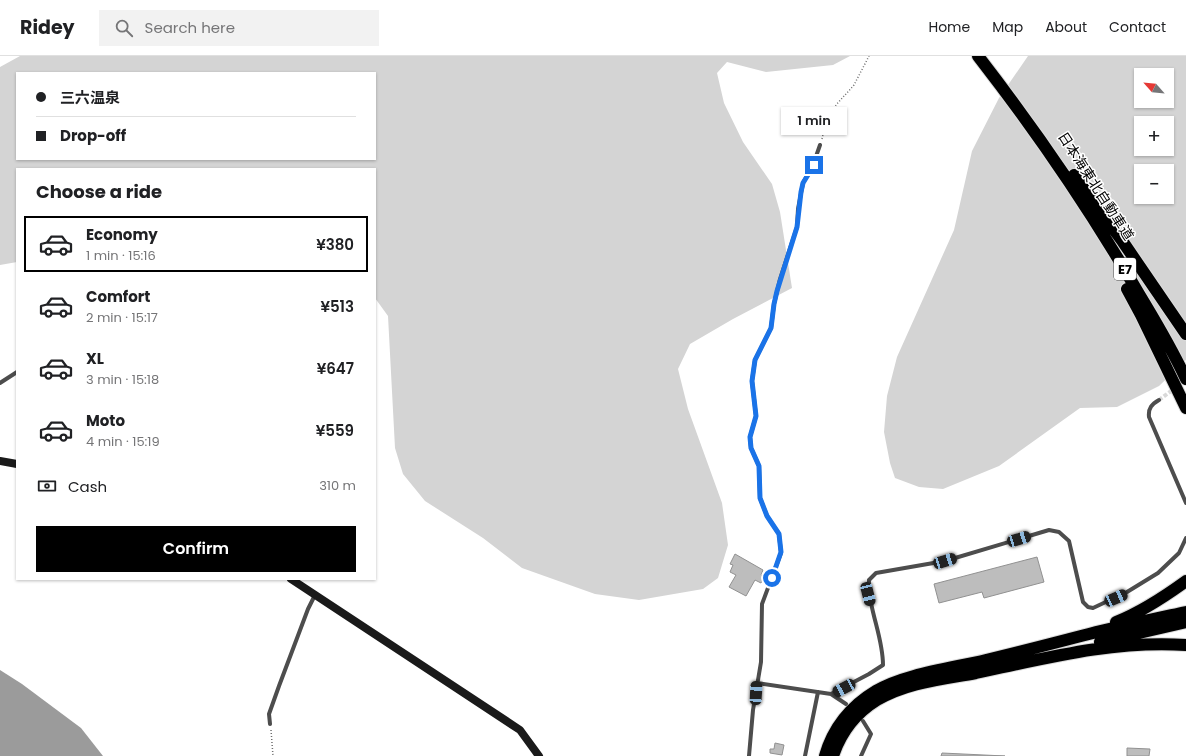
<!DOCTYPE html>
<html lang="en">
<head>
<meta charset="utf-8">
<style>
	:root { --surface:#fff; --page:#f2f2f2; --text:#202124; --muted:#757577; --line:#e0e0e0; --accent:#000 }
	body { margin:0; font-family:Poppins,"Noto Sans JP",sans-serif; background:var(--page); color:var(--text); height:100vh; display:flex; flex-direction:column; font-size:15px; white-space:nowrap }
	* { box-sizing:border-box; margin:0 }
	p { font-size:13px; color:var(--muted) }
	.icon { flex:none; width:22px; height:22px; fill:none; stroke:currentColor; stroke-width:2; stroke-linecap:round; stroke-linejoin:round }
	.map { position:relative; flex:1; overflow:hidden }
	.panel { position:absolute; left:16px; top:112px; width:360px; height:412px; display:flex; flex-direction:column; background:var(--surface); border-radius:0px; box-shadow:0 1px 3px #0004 }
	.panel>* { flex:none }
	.banner { position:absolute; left:16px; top:16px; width:360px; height:88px; border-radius:0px; box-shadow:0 1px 3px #0004; display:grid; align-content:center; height:88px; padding:0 20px; background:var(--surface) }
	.needle { width:26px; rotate:297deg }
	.fabs { position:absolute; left:1134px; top:12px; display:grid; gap:8px }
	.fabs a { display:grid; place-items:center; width:40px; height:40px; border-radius:0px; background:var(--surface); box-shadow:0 1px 3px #0004; font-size:20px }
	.end { position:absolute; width:18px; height:18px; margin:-9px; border:5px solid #1a73e8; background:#fff; box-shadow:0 0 0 2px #fff }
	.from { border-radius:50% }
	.bubble { position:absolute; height:28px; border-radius:0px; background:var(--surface); box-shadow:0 1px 3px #0004; font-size:13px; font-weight:600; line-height:28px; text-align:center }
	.car { position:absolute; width:12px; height:24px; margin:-12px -6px; border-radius:5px; box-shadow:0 0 3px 1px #0007; background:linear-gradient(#222 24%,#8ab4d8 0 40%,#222 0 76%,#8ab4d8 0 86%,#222 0) }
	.banner b { display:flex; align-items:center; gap:14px; height:38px; font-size:15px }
	.banner b+b { border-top:1px solid var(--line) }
	.banner i { width:10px; height:10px; background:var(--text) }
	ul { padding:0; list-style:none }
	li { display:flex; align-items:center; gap:12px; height:56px; margin:0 8px 6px; padding:0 12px; border:2px solid transparent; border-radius:0px }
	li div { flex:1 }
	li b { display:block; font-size:15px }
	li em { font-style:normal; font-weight:600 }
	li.selected { border-color:var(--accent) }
	li>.icon { width:36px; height:36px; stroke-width:1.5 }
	h2 { padding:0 20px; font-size:18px; line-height:48px }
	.pay { display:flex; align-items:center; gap:10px; height:44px; padding:0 20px; font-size:15px }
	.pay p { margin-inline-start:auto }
	.primary-button { display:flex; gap:8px; margin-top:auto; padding:8px 20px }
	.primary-button a { flex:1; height:46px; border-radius:0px; background:var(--accent); color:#fff; font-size:16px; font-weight:600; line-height:46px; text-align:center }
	header { display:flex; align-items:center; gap:24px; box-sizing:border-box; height:56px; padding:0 20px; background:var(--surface); border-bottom:1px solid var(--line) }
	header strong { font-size:19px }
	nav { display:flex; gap:22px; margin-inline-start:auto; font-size:14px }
	.search { width:280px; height:36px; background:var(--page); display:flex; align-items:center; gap:10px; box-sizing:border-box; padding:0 14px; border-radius:0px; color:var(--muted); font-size:15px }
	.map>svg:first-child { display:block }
	.green { fill:#d4d4d4; fill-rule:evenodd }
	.water { fill:#9b9b9b }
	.building { fill:#bdbdbd; stroke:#919191 }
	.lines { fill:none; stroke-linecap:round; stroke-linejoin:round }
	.street-tunnel { stroke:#d9d9d9; stroke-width:4; stroke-dasharray:4 2; stroke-linecap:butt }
	.highway-casing { stroke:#dbdbdb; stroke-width:14 }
	.path { stroke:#6f6f6f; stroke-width:1.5; stroke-dasharray:1 2; stroke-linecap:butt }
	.street { stroke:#4d4d4d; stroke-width:4 }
	.secondary { stroke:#1a1a1a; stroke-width:8 }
	.highway { stroke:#000; stroke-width:12 }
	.route { stroke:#1a73e8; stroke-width:5 }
	.labels { text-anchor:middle; stroke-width:3; stroke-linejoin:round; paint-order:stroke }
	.shield { fill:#fff; stroke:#4c4c4c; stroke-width:1 }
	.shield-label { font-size:13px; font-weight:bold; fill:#000 }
	.street-label { font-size:14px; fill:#000; stroke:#fff }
</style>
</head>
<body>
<header>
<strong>Ridey</strong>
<div class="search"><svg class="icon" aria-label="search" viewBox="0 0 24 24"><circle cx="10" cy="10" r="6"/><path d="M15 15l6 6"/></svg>Search here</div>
<nav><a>Home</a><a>Map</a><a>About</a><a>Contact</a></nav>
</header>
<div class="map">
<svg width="1186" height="700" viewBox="0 0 1186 700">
	<rect width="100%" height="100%" fill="#fff"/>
	<path class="green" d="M20,0H850L833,9L766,16L727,6L717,17L724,47L743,86L772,128L780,156L792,232L733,263L690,288L678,313L688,353L722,447L728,489L718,522L703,533L639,544L595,538L522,512L483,482L425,445L403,418L395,392L388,260L375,242V113H17V206L0,209V11ZM17,17H375V103H17Z
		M1028,0H1186V304L1159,330L1117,351L1080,352L999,410L943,433L919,431L895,422L890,407L884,376L887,340L897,301L954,174L972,95L999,42ZM1141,19H1167V45H1141ZM1141,67H1167V93H1141ZM1141,115H1167V141H1141Z"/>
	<path class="water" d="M0,614L22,628L81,672L103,700H0Z"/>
	<path class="building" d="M735,498L763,514L761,519L764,521L761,527L755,524L746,540L729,531L736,519L730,516L733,509L730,508Z
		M1037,501L1044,526L984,542L982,536L939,547L934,528Z
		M775,687L784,689L782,699L770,697V693H774Z
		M1127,692L1150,693L1149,700H1127Z
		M942,697L1005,700H941Z"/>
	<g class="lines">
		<path class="street-tunnel" d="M1159,344L1175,332"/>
		<defs>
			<path id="highway" d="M978,0C1037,76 1091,155 1139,238C1156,266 1172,293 1186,323
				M1074,119L1123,186L1186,278
				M1127,233L1141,259L1186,352
				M1116,566C1141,556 1164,541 1186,525
				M1100,586L1186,566
				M825,700C833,672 851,650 876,635C904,618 953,612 986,604C1020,596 1054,587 1089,578C1121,570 1154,563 1186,556
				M833,700C841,676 856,657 877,644C907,626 944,623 976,617C1046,602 1115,584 1186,589"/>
		</defs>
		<use href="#highway" class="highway-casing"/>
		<path class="path" d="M822,83L825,70L836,49L854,29L869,0
			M271,674L273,700"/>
		<path class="street" d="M0,327L17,316
			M1159,344C1152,348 1148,352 1149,361L1186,447
			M757,627L831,638L846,648
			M831,638L869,618L883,609C883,580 868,553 869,524L876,517L945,505L1049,474L1059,476L1069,485L1083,546L1088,551L1093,552L1127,536L1158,517L1179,497L1186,482
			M270,668L269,658L279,630L308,553L315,539
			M749,700L753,654L761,606L762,548L781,497L779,478L767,460L760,442L759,410L751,392L750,381L756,360L752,325L755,304L771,272L774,248L780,223L797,171L798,153L803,127L813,109L820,89
			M805,700L818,636
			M861,700L871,678L863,665"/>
		<path class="secondary" d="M0,405L17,408
			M291,523L520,674L539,700"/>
		<use href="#highway" class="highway"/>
	</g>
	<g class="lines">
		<path class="route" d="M772,522L781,496L779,478L767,460L760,442L759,410L751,392L750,381L756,360L752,325L755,304L771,272L774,248L777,235L797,171L801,136L803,127L814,109"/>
	</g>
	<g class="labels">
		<rect class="shield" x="1114" y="202" width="22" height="22" rx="3"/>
		<g class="shield-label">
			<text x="1125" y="218">E7</text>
		</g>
		<g class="street-label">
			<text transform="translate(1096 130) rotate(57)" y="5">日本海東北自動車道</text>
		</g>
	</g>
</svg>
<div class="fabs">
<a><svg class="needle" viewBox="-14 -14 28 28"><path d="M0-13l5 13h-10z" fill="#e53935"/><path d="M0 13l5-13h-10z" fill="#757577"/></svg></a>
<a>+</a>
<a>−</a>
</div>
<i class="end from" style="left:772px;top:522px"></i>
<i class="end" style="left:814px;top:109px"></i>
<div class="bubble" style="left:781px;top:51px;width:66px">1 min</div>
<i class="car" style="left:1019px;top:483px;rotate:73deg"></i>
<i class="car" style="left:945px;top:505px;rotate:73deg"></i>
<i class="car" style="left:868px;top:538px;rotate:166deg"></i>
<i class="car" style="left:1116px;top:542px;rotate:66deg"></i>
<i class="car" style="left:844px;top:632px;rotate:242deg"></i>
<i class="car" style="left:756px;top:637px;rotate:3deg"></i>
<div class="banner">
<b><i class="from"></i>三六温泉</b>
<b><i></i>Drop-off</b>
</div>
<section class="panel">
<h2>Choose a ride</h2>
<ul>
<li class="selected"><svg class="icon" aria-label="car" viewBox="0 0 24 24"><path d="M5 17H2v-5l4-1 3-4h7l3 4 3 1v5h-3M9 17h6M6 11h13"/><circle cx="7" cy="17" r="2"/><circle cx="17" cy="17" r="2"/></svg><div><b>Economy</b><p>1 min · 15:16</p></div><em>¥380</em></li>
<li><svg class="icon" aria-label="car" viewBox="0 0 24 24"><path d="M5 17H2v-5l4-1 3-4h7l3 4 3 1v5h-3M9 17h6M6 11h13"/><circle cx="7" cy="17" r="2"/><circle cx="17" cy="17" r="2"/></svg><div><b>Comfort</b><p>2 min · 15:17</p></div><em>¥513</em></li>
<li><svg class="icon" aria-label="car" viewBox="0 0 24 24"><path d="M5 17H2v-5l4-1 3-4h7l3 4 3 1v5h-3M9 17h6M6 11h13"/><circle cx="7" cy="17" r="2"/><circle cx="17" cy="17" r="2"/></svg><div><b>XL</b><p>3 min · 15:18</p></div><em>¥647</em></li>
<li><svg class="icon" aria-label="car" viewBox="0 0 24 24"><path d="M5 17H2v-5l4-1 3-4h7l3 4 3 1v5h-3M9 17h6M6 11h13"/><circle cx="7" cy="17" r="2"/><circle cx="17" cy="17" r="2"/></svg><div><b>Moto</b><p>4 min · 15:19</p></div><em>¥559</em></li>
</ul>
<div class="pay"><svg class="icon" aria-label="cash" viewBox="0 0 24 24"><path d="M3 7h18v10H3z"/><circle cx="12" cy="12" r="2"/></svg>Cash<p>310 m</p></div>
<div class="primary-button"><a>Confirm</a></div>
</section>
</div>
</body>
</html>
